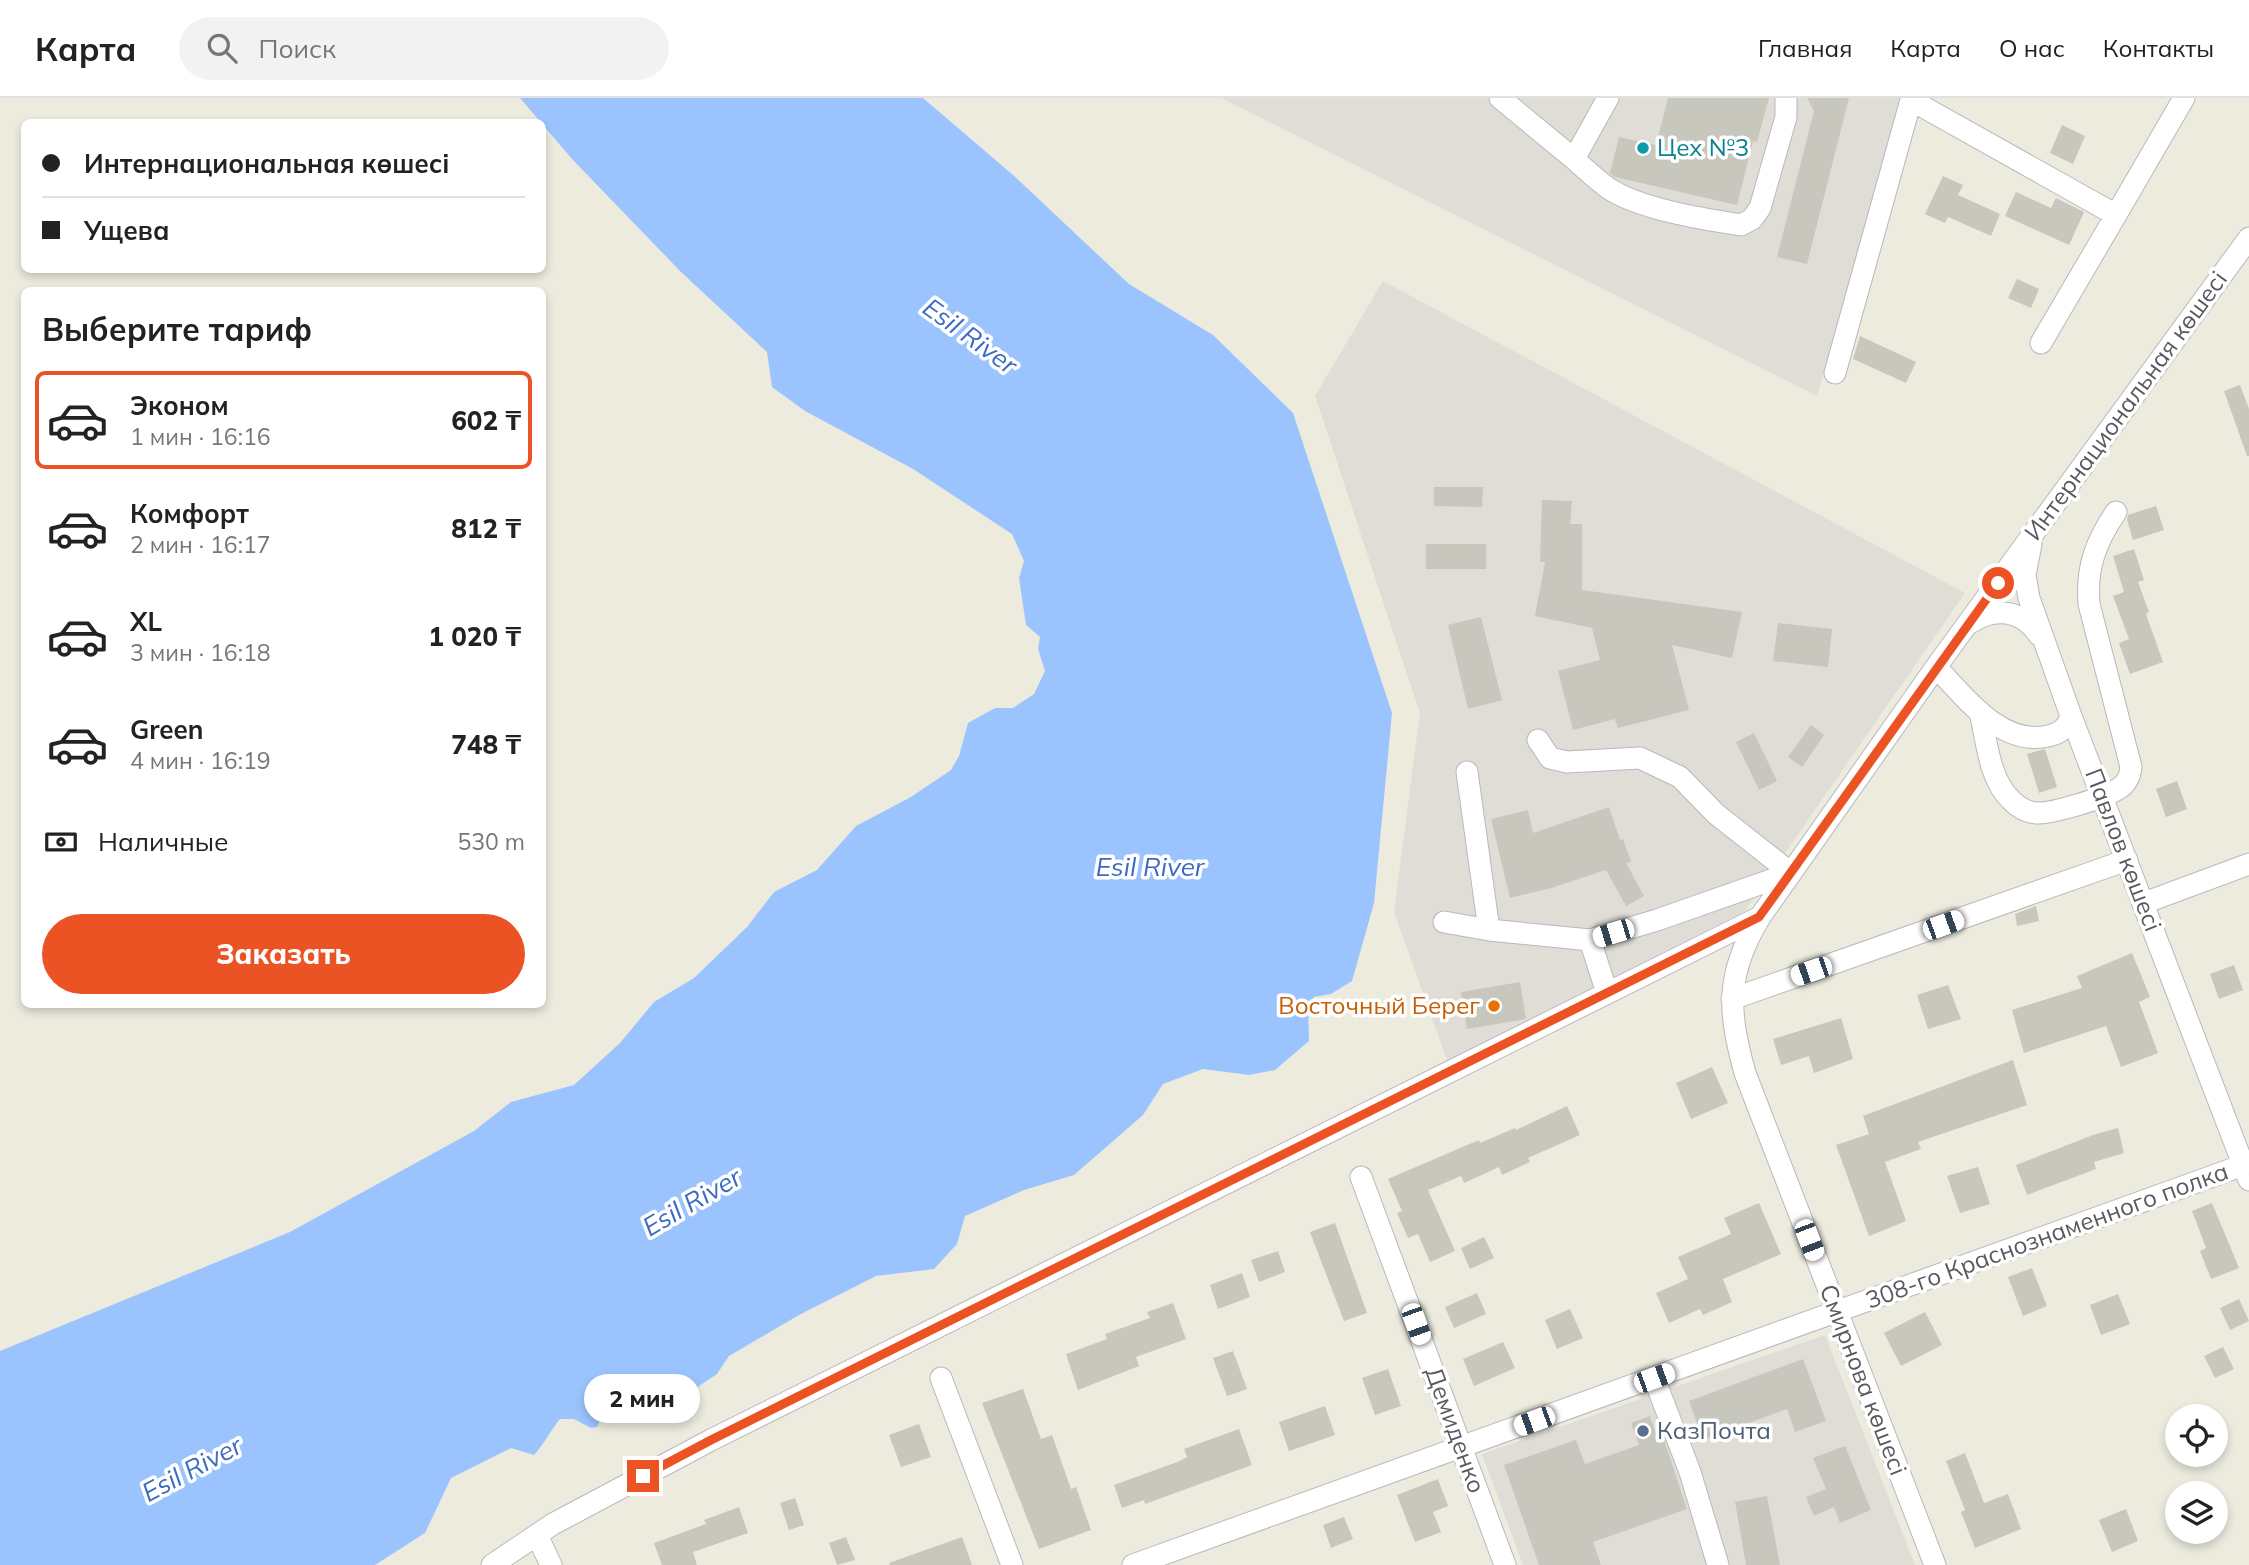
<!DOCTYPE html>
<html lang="ru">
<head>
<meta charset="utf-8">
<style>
	:root { --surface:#fff; --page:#f2f2f2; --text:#222; --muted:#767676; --line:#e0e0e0; --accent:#ec5324 }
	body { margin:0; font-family:Mulish,sans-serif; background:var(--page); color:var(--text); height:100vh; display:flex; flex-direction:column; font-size:26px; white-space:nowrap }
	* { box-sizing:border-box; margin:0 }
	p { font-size:23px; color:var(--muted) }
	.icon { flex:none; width:38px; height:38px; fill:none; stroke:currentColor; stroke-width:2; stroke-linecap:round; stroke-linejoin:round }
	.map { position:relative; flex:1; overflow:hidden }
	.sheet { position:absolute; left:21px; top:189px; width:525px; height:721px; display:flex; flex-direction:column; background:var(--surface); border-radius:10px; box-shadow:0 4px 10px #0003 }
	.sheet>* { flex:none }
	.hud { position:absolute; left:21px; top:21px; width:525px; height:154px; border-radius:10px; box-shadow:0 4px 10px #0003; display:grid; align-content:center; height:154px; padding:0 21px; background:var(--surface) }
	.tools { position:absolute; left:2165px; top:1306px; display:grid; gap:14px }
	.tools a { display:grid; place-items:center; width:63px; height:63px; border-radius:50%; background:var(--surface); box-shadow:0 4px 10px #0003; font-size:35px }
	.end { position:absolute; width:32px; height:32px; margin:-16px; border:9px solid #ec5324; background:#fff; box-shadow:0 0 0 4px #fff }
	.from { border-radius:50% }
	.bubble { position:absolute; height:49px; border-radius:24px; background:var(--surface); box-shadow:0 4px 10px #0003; font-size:23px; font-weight:800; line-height:49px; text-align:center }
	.car { position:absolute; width:21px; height:42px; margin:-21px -10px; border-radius:9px; box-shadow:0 0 5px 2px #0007; background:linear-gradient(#fff 24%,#345 0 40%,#fff 0 76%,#345 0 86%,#fff 0) }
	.hud b { display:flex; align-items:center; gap:24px; height:66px; font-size:26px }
	.hud b+b { border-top:2px solid var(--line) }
	.hud i { width:18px; height:18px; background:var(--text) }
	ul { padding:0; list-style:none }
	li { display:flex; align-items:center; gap:21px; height:98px; margin:0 14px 10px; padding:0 7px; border:4px solid transparent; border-radius:10px }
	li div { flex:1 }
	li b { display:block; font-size:26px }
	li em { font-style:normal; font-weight:800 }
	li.current { border-color:var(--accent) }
	li>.icon { width:63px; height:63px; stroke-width:1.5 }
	h2 { padding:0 21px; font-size:32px; line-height:84px }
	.pay { display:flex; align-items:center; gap:18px; height:77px; padding:0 21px; font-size:26px }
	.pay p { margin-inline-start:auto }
	.action { display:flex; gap:14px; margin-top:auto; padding:14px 21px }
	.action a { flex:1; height:80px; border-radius:42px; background:var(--accent); color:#fff; font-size:28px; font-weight:800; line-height:80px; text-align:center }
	header { display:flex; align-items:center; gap:42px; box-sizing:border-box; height:98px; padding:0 35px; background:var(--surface); border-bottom:2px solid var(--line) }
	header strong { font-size:33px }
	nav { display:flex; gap:38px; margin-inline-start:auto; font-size:24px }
	.search { width:490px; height:63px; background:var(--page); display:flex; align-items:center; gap:18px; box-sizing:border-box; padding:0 24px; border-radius:38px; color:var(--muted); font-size:26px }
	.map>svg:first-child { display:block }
	.industrial { fill:#dfddd6 }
	.water { fill:#9bc4ff }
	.building { fill:#c8c7be }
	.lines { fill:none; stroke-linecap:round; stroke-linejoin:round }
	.minor-casing { stroke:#b7b8be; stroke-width:23 }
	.minor { stroke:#fff; stroke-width:21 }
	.route { stroke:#ec5324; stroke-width:9 }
	.culture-dot { fill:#0f9aa8; stroke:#fff; stroke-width:2.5 }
	.food-dot { fill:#e8710a; stroke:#fff; stroke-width:2.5 }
	.service-dot { fill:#5c6f8a; stroke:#fff; stroke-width:2.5 }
	.labels { text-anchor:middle; stroke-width:7; stroke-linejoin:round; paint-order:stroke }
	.culture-label { font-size:24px; fill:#0d838f; stroke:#fff; text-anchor:start }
	.street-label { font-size:24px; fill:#585a60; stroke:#fff }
	.food-label { font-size:24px; fill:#c56008; stroke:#fff; text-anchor:end }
	.service-label { font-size:24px; fill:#4e5e75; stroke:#fff; text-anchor:start }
	.water-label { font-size:26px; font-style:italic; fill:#3c69c4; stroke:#fff }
</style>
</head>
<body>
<header>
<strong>Карта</strong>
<div class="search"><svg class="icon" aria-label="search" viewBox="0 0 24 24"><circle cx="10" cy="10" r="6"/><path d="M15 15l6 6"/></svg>Поиск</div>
<nav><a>Главная</a><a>Карта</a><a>О нас</a><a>Контакты</a></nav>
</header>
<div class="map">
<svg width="2249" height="1467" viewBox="0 0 2249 1467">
	<rect width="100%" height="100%" fill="#ecebde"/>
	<path class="industrial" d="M1221,0H1904L1817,298Z
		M1383,183L1965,495L1745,813L1447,962L1394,814L1420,615L1315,298Z
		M1825,1237L1915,1467H1523L1482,1356Z"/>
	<path class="water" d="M520,0H923L1013,77L1129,186L1213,237L1293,315L1392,615L1374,805L1352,883L1331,896L1314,899L1308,908L1309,943L1275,972L1249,977L1203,971L1163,986L1143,1017L1074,1077L1024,1092L965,1118L957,1146L934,1171L876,1178L799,1217L729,1258L717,1276L690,1294L614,1306L606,1311L597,1329L591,1330L574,1321H560C550,1333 544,1346 534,1357L511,1350L451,1380L425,1435L375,1467H0V1253L290,1134L474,1033L511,1004L574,987L620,945L654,904L694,880L747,829L774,794L817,772L856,728L911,699L951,672L959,658L968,625L995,610H1013L1034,596L1045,573L1038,551L1040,539L1026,527L1019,480L1024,463L1012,436L913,371L805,313L772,289L767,254L681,174L572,61Z"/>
	<path class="building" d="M1668,0H1769L1757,44L1753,43L1737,107L1615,79L1610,75L1619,39L1656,47Z
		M1807,0H1849L1807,166L1777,159L1814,13Z
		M2062,27L2085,38L2073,66L2050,55Z
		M1943,78L1963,87L1958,97L2000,116L1991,138L1948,119L1945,125L1925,116Z
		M2016,94L2051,110L2056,100L2084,114L2069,147L2005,118Z
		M2017,181L2039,191L2031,210L2008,200Z
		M1860,238L1916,264L1906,285L1853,261Z
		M2240,287L2249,311V358H2247L2224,293Z
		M1434,389H1483L1482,409L1434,408Z
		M1542,402L1572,403L1570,426H1582V492L1742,514L1732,560L1672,547L1689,612L1618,630L1615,621L1573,632L1558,573L1600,562L1592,530L1535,518L1545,464H1540Z
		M2156,408L2164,432L2133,442L2127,422L2128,417Z
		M1426,446H1486V471H1426Z
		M2134,451L2144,482L2138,484L2149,514L2146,516L2163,564L2130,576L2119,545L2129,541L2113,498L2124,494L2113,458Z
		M1481,519L1502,602L1468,611L1448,527Z
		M1778,525L1832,531L1828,569L1773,563Z
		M1811,627L1824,637L1802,669L1788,659Z
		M1754,635L1777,683L1759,692L1736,644Z
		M2045,651L2057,689L2039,695L2027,656Z
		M2177,683L2187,711L2166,719L2156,691Z
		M1609,709L1620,742L1623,741L1631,764L1626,765L1644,798L1626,808L1606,772L1551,790L1510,800L1491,721L1528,712L1533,735Z
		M2036,808L2039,823L2017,828L2015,816Z
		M2132,855L2150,899L2139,904L2158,955L2121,969L2106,928L2024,955L2012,912L2082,890L2077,878Z
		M2234,867L2243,892L2219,901L2210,876Z
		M1520,884L1526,921L1467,931L1461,894Z
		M1948,887L1961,921L1928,931L1917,897Z
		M1841,920L1853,961L1814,975L1809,958L1781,967L1773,941Z
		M2013,962L2027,1007L1918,1044L1921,1051L1885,1064L1906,1123L1869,1138L1836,1047L1869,1036L1863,1018Z
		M1712,969L1728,1005L1691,1021L1676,985Z
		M1567,1008L1580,1037L1528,1060L1530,1064L1502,1077L1499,1069L1464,1085L1461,1078L1428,1092L1455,1153L1430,1164L1418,1136L1408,1140L1397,1115L1402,1113L1388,1081L1479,1042L1480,1045L1515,1030L1516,1032Z
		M2118,1030L2124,1055L2094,1064L2096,1071L2027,1097L2016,1067L2093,1037Z
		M1978,1069L1990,1106L1960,1115L1947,1078Z
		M1759,1105L1781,1156L1723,1181L1732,1204L1703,1217L1700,1211L1669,1225L1656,1195L1688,1181L1678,1159L1731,1136L1724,1120Z
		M2212,1105L2239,1170L2211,1181L2200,1153L2206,1150L2192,1113Z
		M1335,1125L1367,1215L1344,1223L1310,1134Z
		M1484,1139L1494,1160L1470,1171L1461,1150Z
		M1278,1153L1285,1174L1259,1184L1251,1162Z
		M2032,1170L2047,1208L2023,1218L2008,1179Z
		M1242,1175L1250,1199L1218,1211L1210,1187Z
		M1477,1195L1486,1216L1454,1230L1445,1209Z
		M2118,1196L2130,1226L2101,1237L2090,1207Z
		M2239,1201L2249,1223L2230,1232L2220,1210Z
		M1173,1205L1186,1241L1136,1259L1139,1268L1078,1292L1066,1256L1107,1241L1105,1236L1150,1220L1147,1214Z
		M1570,1211L1583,1240L1557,1251L1545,1222Z
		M1925,1214L1942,1247L1901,1268L1884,1235Z
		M1503,1244L1515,1270L1474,1288L1463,1261Z
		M2223,1249L2234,1271L2215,1280L2204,1258Z
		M1233,1253L1247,1291L1227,1298L1213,1260Z
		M1803,1261L1826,1323L1795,1334L1787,1311L1703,1342L1689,1303Z
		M1388,1271L1401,1308L1375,1317L1362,1280Z
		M1023,1291L1041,1341L1052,1337L1071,1391L1076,1389L1091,1432L1039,1451L982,1305Z
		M1325,1308L1335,1337L1289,1353L1279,1324Z
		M1650,1318L1658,1341L1663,1339L1687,1411L1593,1444L1601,1467H1539L1504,1367L1576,1342L1585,1366L1639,1347L1631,1325Z
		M919,1326L931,1359L901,1369L889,1337Z
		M1239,1331L1252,1367L1145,1406L1144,1402L1122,1410L1114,1387L1180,1363L1187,1359L1184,1351Z
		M1845,1348L1871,1412L1840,1425L1834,1409L1814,1418L1806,1399L1826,1391L1813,1360Z
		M1965,1355L1984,1405L2008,1396L2021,1431L1975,1450L1961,1414L1965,1412L1946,1363Z
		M1438,1381L1448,1408L1433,1414L1441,1434L1415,1444L1397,1397Z
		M1767,1398L1780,1467H1746L1735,1404Z
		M795,1400L804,1427L789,1432L780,1405Z
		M739,1409L748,1435L693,1454L697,1467H662L654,1445L706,1426L704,1422Z
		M2126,1411L2138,1443L2112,1454L2099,1422Z
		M1344,1419L1353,1441L1331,1450L1323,1427Z
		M846,1439L855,1462L837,1467L829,1445Z
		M962,1439L972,1467H890L889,1465Z"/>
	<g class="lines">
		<defs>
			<path id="minor" d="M1500,0L1574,61
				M1608,0L1574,61C1585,71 1596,81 1608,90C1639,111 1703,121 1741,127L1752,121L1760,110L1786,19V0
				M2041,245L2116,117
				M1835,275L1911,2L2116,117L2184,0
				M2031,446L2025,477L2029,500L2071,618L2249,1082
				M1970,525C1995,508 2022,512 2039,537
				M1936,569C1964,598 2001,649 2048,638C2059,636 2068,629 2071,618
				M1980,614C1987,644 1989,682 2012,703C2019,710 2027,714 2036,715C2052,716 2104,700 2118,691C2127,686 2130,679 2131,669L2089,506C2086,470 2096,443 2116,414
				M1467,674L1489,832
				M2144,805L2249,766
				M1444,824L1489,832L1590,842L1657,822L1791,775L1716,716L1680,679L1640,660L1567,664L1550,660L1538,642
				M1590,842L1607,895
				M1732,901L2127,762
				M1361,1079L1505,1467
				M941,1280L1012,1467
				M1654,1280L1690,1374L1718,1467
				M537,1437L551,1467
				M492,1467L553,1426L711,1342L1760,819
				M1133,1467L2249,1065
				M1935,1467L1745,975C1728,913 1725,877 1760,819L1936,569L2249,140"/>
		</defs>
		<use href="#minor" class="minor-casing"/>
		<use href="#minor" class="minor"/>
	</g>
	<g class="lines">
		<path class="route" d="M643,1378L711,1342L1759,819L1998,485"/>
	</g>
	<circle class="culture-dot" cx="1643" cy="50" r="7"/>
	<circle class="food-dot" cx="1494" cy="908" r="7"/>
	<circle class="service-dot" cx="1643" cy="1333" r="7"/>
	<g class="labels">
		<g class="culture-label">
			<text x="1657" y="58">Цех №3</text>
		</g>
		<g class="street-label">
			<text transform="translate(2126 308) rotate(-54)" y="8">Интернациональная көшесі</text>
			<text transform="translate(2123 752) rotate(69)" y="8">Павлов көшесі</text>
			<text transform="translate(2047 1138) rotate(-20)" y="8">308-го Краснознаменного полка</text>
			<text transform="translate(1863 1282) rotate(69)" y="8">Смирнова көшесі</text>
			<text transform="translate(1455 1332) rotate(70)" y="8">Демиденко</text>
		</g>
		<g class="food-label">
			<text x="1480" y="916">Восточный Берег</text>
		</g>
		<g class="service-label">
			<text x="1657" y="1341">КазПочта</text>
		</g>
		<g class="water-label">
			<text transform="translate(970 238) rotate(36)" y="9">Esil River</text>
			<text x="1150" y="778">Esil River</text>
			<text transform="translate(692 1104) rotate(-30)" y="9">Esil River</text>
			<text transform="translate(192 1371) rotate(-28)" y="9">Esil River</text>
		</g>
	</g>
</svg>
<div class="tools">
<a><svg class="icon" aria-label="locate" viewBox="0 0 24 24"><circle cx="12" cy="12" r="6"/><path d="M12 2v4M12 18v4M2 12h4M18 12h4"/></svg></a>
<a><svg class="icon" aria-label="layers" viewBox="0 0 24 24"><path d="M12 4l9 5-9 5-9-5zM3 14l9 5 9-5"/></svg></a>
</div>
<i class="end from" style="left:1998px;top:485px"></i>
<i class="end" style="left:643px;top:1378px"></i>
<div class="bubble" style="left:584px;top:1276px;width:116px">2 мин</div>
<i class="car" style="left:1943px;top:827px;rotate:70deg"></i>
<i class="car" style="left:1613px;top:835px;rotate:253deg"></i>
<i class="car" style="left:1811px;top:873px;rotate:251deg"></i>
<i class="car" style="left:1809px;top:1142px;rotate:159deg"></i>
<i class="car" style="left:1416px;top:1226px;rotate:160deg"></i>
<i class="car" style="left:1654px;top:1280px;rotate:70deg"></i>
<i class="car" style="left:1534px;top:1323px;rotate:250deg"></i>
<div class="hud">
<b><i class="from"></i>Интернациональная көшесі</b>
<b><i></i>Ущева</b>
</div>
<section class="sheet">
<h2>Выберите тариф</h2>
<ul>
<li class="current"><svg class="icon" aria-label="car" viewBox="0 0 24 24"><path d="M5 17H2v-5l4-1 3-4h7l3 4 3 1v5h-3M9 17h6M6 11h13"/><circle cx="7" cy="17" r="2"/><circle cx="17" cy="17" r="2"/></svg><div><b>Эконом</b><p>1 мин · 16:16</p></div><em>602 ₸</em></li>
<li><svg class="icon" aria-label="car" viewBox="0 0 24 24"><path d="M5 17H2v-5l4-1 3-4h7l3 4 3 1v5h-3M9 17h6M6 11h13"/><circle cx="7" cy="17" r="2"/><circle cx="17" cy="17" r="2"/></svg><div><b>Комфорт</b><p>2 мин · 16:17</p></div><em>812 ₸</em></li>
<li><svg class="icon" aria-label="car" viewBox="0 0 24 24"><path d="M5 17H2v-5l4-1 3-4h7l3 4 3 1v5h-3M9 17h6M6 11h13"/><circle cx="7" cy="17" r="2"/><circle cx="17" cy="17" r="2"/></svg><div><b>XL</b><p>3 мин · 16:18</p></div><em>1 020 ₸</em></li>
<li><svg class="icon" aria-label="car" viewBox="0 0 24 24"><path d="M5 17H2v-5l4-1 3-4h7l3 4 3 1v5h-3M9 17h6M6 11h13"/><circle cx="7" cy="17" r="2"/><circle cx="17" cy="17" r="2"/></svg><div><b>Green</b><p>4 мин · 16:19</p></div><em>748 ₸</em></li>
</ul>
<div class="pay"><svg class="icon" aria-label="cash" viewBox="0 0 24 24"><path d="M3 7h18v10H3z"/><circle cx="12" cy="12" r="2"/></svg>Наличные<p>530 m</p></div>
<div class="action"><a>Заказать</a></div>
</section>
</div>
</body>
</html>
